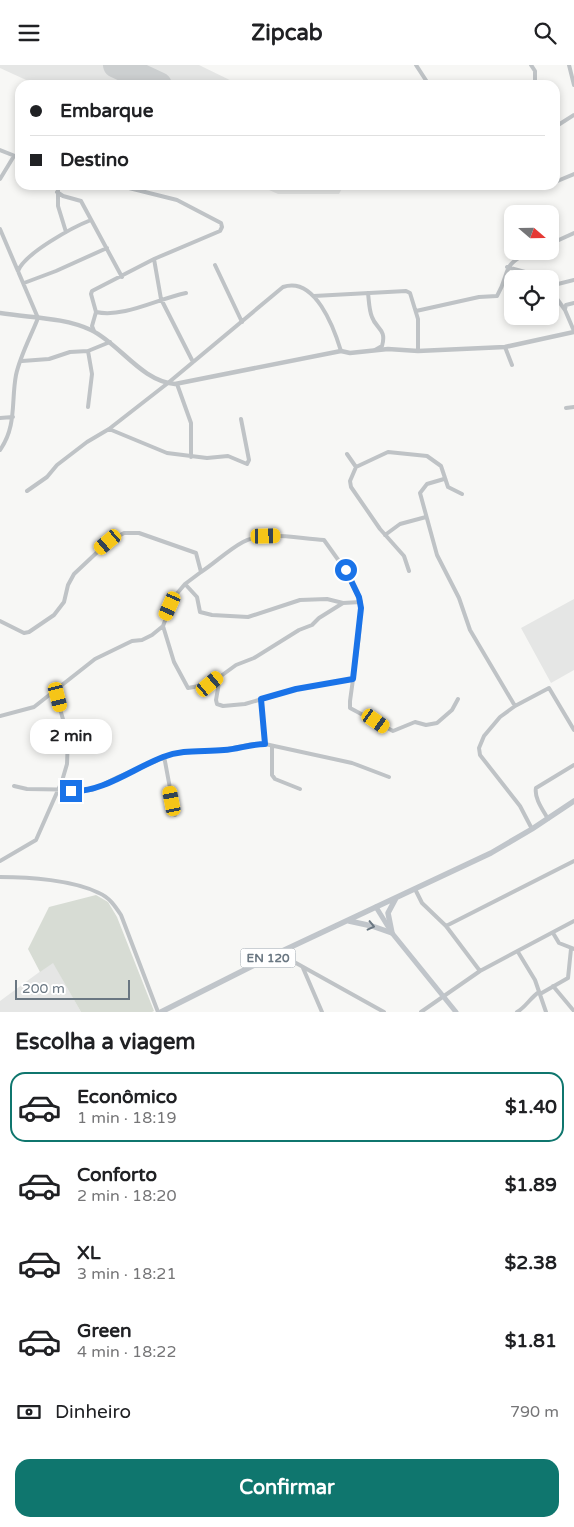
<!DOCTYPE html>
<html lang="pt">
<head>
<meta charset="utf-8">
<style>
	:root { --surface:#fff; --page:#f6f6f6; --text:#202124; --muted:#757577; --line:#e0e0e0; --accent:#0f766e }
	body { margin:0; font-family:"Varela Round",sans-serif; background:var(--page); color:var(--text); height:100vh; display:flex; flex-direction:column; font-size:19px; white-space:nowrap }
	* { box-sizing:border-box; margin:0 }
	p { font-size:16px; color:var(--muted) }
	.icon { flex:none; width:28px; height:28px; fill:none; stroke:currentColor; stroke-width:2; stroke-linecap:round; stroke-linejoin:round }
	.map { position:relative; height:947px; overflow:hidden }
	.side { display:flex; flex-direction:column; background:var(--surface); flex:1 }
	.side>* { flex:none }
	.banner { position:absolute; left:15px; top:15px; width:545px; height:110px; border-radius:15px; box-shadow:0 2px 8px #0003; display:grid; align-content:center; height:110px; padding:0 15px; background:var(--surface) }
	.needle { width:32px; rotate:110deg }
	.fabs { position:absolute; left:504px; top:140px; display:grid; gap:10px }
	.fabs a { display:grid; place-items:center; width:55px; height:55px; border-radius:10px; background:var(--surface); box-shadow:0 2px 8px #0003; font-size:25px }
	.scale { position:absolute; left:15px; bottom:12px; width:115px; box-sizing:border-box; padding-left:5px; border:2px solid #6a7782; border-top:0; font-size:14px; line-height:18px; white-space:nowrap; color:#6a7782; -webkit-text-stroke:4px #fff; paint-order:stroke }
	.end { position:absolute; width:22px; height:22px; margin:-11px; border:6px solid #1a73e8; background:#fff; box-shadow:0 0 0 2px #fff }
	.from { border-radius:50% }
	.bubble { position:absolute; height:35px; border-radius:15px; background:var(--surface); box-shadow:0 2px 8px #0003; font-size:16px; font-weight:700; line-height:35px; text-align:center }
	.car { position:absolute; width:15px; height:30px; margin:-15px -8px; border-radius:6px; box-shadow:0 0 4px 1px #0007; background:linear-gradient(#f5c518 24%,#345 0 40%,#f5c518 0 76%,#345 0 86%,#f5c518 0) }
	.banner b { display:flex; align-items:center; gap:18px; height:48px; font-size:19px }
	.banner b+b { border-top:1px solid var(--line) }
	.banner i { width:12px; height:12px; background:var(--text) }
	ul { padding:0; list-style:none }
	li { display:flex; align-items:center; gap:15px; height:70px; margin:0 10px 8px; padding:0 5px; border:2px solid transparent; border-radius:15px }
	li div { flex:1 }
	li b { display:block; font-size:19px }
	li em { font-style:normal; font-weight:700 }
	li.on { border-color:var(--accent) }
	li>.icon { width:45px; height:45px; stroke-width:1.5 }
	h2 { padding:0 15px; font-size:22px; line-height:60px }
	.pay { display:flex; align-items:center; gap:12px; height:55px; padding:0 15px; font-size:19px }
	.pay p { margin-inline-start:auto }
	.action { display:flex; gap:10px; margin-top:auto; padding:10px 15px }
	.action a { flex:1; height:58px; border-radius:15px; background:var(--accent); color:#fff; font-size:20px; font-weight:700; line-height:58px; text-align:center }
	header { display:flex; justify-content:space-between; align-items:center; height:65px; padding:0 15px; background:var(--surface); font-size:22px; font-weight:700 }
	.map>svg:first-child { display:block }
	.built { fill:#e5e6e5 }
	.park { fill:#d7dcd4 }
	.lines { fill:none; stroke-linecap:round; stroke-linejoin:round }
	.runway { stroke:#cccfd0; stroke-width:26 }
	.minor { stroke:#bfc3c6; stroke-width:4 }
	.tertiary { stroke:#bfc3c6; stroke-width:4.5 }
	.secondary { stroke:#c0c5ca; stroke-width:5 }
	.primary { stroke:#c0c5ca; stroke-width:5.5 }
	.oneway { stroke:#6a7782 }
	.route { stroke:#1a73e8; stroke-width:6 }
	.labels { text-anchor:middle; stroke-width:5; stroke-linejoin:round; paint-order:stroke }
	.shield { fill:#fff; stroke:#97a0a8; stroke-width:1 }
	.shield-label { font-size:12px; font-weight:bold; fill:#6a7782 }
</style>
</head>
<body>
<header><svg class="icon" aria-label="menu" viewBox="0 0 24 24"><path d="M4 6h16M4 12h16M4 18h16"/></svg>Zipcab<svg class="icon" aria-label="search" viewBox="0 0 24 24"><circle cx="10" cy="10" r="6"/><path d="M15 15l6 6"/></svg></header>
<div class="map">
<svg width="574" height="947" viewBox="0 0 574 947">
	<rect width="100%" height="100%" fill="#f7f7f5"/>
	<path class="built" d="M0,0H199L240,20H37L0,3Z
		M258,120H344L339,129H278Z
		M574,534V605L551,618L521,563Z
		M53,897L81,947H0V936Z"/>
	<path class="park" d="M96,830L108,837L117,852L154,946L152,947H81L53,898L40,907L28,884L49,842Z"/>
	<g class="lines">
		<path class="runway" d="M116,0L159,20"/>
		<path class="minor" d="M416,0L429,20
			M531,0L535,6V20
			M569,0L574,20
			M555,62L574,50
			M0,85L20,93
			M0,114L14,91
			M555,117L574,109
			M58,120V141L66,167
			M57,127L63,131L81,136L122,212
			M0,164L38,253C31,271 20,291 16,310C11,336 17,361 0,385
			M550,179L574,168
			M154,194L161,234L193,297
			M215,200L242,257
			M507,202L525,207L535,214
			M18,206C25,188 73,162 91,155
			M24,218L56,206L107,183
			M550,221L574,215
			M550,224L565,245L574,266
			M368,228C369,236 369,245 372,252C376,264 387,264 382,281L375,285
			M314,231L406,226L410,228L418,254V286
			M565,244L566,240L574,238
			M416,246L479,232L497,231C512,205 499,201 532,186
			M96,247C124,253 157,234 186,228
			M94,266L92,261L96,247L91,229L92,226L154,194L220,166L222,162L221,158L177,135L117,120
			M505,282L512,300
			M88,286L92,309L88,342
			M22,296L49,294L70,287L88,286L110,277
			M177,319L191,358V392
			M566,343L574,342
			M0,353L13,352
			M109,364L167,388L207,393L228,391L247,399L249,395L241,354
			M347,389L356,402
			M444,414L427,419L420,428L437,490L459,533L470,565L515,641
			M27,426L47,412L57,400L87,377L109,364L168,318L283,222C315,211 334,263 341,286
			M385,470L400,459L426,452
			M409,506L404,491L380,464L351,422L350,416L356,402L388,387L427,391L441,401L448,422L462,429
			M201,507C215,498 228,485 243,477C266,465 299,474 324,475L344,503L361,537L359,571L350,636V643L393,666L415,657L426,660L437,658L452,645L458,634
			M185,519L197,532L200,547L212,550L248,552L300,535L327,534L343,538L361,537
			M0,556L24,568L29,567L54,550L64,537L68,520L74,509L108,477L124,468H139L196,488L201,507L185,519L174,532L163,561L152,570L142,575L132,576L95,594L34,642L0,651
			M163,561L174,597L188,623L210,619L236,600L254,593L299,565L312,560L319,553L343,538
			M220,612L216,635L217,639L223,641L245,639L296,624L353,614
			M261,635L265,679
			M272,681V710L275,714L300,724
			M164,691L175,750
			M14,721L27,724L92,725L118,712L175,688L223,685L253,679H265L352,698L389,712
			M548,754C543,745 534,733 536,723L574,700
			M532,764L520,741L480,690L479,683L484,671L500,652L515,641L549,623L574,665
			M0,796L36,775L62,716L67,699L68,672L55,626
			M0,812C29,812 73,815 99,828C109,832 115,841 121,850L158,947
			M415,824L422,838L446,861L480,906
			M446,861L574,796
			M553,868L559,878L574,884
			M518,887L535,915L546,947
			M278,888L384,947
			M303,903L322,947
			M553,921L574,946
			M540,929L568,913L571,884
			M421,947L480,906L574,856
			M517,947C526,942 530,933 539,927"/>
		<path class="tertiary" d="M0,248C30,253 63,252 91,265C120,279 141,316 175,319L341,286L350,288L388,284L418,286L505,282L574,267"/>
		<path class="secondary" d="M376,842L392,868L456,947"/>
		<path class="primary" d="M349,856L372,861L392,868
			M392,868L388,848L396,833
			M161,947L278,888L491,788L532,764L574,736"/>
	</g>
	<defs><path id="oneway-chevron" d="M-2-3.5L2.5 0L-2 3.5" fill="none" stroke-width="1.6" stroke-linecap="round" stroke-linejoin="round" transform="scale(1.25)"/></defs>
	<use class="oneway" href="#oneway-chevron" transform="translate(371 861) rotate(13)"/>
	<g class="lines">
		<path class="route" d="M71,726C102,728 134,703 163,692C183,684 203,687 224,685C238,684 251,679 265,679L261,634L296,624L353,614L361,543L359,532L346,505"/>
	</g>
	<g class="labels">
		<rect class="shield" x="240.5" y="883.5" width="55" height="19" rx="4"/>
		<g class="shield-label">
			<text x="268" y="897">EN 120</text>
		</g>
	</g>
</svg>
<div class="fabs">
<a><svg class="needle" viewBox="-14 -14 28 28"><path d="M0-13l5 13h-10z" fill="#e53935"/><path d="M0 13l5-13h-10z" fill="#757577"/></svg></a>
<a><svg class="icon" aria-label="locate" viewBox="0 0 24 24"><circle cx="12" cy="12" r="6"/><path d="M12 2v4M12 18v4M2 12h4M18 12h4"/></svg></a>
</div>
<div class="scale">200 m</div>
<i class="end from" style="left:346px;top:505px"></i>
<i class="end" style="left:71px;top:726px"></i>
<div class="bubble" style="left:30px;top:654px;width:82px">2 min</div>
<i class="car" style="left:266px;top:471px;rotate:89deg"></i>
<i class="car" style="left:108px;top:477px;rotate:230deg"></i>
<i class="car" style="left:170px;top:541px;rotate:204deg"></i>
<i class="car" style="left:210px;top:619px;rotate:50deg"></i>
<i class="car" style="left:58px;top:632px;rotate:166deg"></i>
<i class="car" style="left:376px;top:656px;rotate:125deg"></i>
<i class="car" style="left:172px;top:736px;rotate:349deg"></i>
<div class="banner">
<b><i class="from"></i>Embarque</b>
<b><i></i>Destino</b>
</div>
</div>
<section class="side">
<h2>Escolha a viagem</h2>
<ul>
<li class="on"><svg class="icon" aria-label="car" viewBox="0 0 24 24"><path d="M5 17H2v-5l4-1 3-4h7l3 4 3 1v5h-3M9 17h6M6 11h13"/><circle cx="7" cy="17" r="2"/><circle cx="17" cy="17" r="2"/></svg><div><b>Econômico</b><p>1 min · 18:19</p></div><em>$1.40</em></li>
<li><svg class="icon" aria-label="car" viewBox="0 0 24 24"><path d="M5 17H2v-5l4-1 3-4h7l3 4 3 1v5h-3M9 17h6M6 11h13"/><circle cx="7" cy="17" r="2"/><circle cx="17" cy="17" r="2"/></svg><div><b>Conforto</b><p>2 min · 18:20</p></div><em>$1.89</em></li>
<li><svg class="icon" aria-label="car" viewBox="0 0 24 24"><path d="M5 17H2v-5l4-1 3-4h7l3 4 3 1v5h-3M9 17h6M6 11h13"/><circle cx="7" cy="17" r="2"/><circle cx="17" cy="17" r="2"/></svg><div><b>XL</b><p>3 min · 18:21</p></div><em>$2.38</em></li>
<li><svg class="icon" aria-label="car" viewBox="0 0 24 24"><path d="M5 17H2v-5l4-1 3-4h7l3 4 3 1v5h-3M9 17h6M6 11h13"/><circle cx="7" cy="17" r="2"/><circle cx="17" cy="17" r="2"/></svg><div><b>Green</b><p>4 min · 18:22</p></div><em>$1.81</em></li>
</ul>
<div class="pay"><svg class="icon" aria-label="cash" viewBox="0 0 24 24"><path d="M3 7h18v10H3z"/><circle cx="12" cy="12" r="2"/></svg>Dinheiro<p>790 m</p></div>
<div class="action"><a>Confirmar</a></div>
</section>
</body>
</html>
